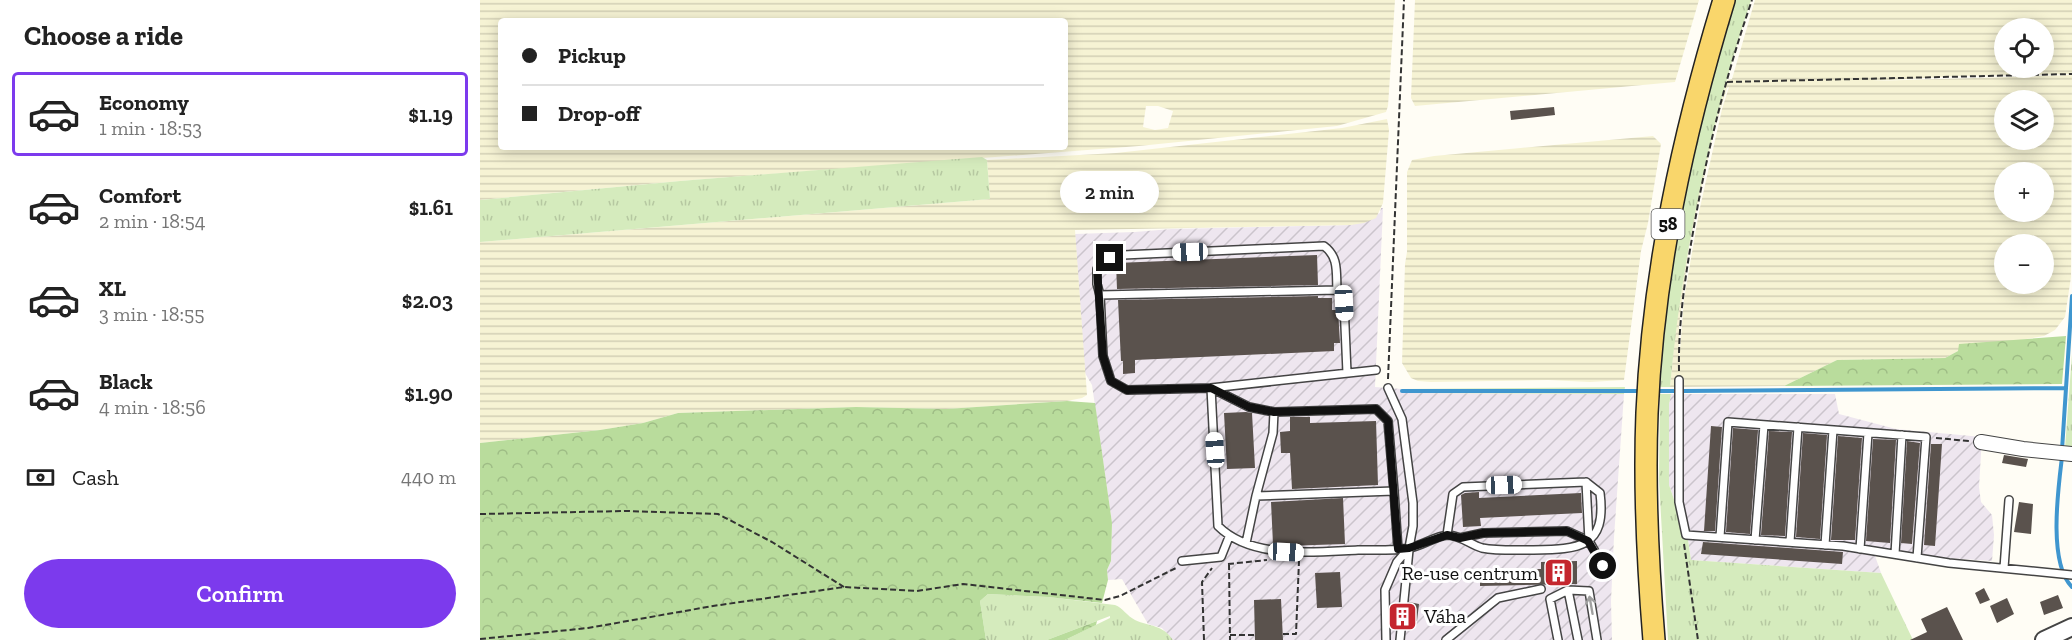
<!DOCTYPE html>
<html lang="en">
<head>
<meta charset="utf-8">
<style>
	:root { --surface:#fff; --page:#f6f6f6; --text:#222; --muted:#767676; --line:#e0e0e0; --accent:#7c3aed }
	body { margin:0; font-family:"Zilla Slab",serif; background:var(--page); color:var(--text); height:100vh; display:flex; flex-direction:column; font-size:22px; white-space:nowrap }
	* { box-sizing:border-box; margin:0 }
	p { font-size:20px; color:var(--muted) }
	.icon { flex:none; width:33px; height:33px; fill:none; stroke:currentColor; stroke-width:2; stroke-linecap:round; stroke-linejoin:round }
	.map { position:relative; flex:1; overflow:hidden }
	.side { display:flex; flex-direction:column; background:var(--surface); width:480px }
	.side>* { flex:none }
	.top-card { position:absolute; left:18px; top:18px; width:570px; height:132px; border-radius:6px; box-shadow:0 3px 15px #0003; display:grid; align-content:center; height:132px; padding:0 24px; background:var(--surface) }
	.buttons { position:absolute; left:1514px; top:18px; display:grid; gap:12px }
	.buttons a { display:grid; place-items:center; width:60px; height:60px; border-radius:50%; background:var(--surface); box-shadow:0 3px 15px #0003; font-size:30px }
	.end { position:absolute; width:27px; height:27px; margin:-14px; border:8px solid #111; background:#fff; box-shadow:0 0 0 3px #fff }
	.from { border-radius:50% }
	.bubble { position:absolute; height:42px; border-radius:21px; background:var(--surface); box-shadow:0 3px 15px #0003; font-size:20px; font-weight:600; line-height:42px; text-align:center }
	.car { position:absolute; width:18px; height:36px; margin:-18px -9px; border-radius:8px; box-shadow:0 0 4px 2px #0007; background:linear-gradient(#fff 24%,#345 0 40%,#fff 0 76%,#345 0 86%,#fff 0) }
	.top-card b { display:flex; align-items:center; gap:21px; height:57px; font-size:22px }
	.top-card b+b { border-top:2px solid var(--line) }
	.top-card i { width:15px; height:15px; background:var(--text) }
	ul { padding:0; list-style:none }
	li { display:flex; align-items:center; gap:18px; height:84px; margin:0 12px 9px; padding:0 12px; border:3px solid transparent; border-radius:6px }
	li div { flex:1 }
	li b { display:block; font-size:22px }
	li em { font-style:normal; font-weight:600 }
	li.active { border-color:var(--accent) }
	li>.icon { width:54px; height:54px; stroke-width:1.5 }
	h2 { padding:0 24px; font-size:27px; line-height:72px }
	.pay { display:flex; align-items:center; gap:15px; height:66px; padding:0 24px; font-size:22px }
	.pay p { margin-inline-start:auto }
	.button { display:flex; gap:12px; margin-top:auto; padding:12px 24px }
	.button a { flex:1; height:69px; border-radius:36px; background:var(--accent); color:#fff; font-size:24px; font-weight:600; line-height:69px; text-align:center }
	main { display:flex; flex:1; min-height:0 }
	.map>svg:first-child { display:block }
	.industrial { fill:url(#industrial-furrows) }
	.farmland { fill:url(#farmland-rules); fill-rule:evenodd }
	.grass { fill:url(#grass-tufts) }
	.forest { fill:url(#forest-crowns) }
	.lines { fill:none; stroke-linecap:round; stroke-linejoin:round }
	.stream { stroke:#3f96cf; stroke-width:4 }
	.building { fill:#5a524d }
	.service-casing { stroke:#444; stroke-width:10 }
	.minor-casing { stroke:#444; stroke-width:16 }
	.tertiary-casing { stroke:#444; stroke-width:20 }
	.primary-casing { stroke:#222; stroke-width:24 }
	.path { stroke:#333; stroke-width:2; stroke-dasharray:6 3; stroke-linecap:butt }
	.service { stroke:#fff; stroke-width:7 }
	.minor { stroke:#fff; stroke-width:14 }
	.tertiary { stroke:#fff; stroke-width:16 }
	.primary { stroke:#f9d66b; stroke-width:21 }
	.oneway { stroke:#a0a0a0 }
	.route { stroke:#111; stroke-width:8 }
	.labels { text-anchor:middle; stroke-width:6; stroke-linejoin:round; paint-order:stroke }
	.shield { fill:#fff; stroke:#585858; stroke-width:1.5 }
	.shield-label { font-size:18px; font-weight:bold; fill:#111 }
	.poi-label { font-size:20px; fill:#111; stroke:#fff; text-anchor:end }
</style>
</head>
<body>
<main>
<section class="side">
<h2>Choose a ride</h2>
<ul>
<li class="active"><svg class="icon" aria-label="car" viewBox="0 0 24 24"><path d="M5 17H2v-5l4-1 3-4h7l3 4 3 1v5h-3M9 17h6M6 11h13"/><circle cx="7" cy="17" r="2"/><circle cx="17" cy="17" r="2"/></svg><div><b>Economy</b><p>1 min · 18:53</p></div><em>$1.19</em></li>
<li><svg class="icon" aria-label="car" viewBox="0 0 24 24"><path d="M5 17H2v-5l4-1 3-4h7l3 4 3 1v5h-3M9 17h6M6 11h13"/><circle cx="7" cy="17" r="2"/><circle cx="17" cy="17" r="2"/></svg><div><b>Comfort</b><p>2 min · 18:54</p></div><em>$1.61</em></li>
<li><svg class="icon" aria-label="car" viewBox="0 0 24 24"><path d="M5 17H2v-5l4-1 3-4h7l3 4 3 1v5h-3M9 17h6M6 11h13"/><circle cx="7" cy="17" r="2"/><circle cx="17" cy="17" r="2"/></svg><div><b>XL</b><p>3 min · 18:55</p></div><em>$2.03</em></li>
<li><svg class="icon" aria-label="car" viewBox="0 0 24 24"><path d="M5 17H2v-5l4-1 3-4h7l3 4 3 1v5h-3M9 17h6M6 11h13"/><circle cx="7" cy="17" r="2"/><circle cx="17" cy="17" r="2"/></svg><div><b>Black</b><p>4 min · 18:56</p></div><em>$1.90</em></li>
</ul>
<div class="pay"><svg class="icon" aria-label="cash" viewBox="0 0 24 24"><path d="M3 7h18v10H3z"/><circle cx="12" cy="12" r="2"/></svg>Cash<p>440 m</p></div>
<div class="button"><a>Confirm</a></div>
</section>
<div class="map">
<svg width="1592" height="640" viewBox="0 0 1592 640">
	<defs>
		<pattern id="industrial-furrows" width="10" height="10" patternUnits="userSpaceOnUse" patternTransform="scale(1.5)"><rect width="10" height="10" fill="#eee6ef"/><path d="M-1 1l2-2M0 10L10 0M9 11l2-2" fill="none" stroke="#cbc4cc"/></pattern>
		<pattern id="farmland-rules" width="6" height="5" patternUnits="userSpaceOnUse" patternTransform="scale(1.5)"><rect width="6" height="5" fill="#f6f3d4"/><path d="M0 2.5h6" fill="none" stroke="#d2cfb5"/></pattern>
		<pattern id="grass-tufts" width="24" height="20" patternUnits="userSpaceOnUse" patternTransform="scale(1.5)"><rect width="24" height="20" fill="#d5ebbd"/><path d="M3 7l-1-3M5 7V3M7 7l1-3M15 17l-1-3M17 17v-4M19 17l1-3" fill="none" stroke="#b6c8a1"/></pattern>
		<pattern id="forest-crowns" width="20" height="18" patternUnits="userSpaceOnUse" patternTransform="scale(1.5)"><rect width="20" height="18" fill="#b9dc9c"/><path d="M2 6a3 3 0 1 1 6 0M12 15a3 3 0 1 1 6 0" fill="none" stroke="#9ebc85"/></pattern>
	</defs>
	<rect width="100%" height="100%" fill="#fffdf5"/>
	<path class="industrial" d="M901,208H903L895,387L922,389L923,393L1144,394L1134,537L1131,601L1132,640H693L682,628L668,624L642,579L628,580L627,570L631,561L632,523L612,385L605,373L595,234L655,232L691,229L871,225L900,213Z
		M1191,394H1355L1359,414L1416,429L1502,437L1499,487L1501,502L1512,515L1514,535L1512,561L1394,553L1401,573L1211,560L1208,540L1189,485V404Z"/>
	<path class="farmland" d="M0,0H915L908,106L906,112L857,126L659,146L200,181L0,200ZM21,21H585V147H21ZM666,106H678L693,111L688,128L675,130L663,127Z
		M935,0H1219L1195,82L935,106L931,98Z
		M1275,0H1592V74L1479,76L1392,81L1592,75L1591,277L1585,317L1575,330L1564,336L1478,351L1465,358L1357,360L1304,386L1190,387L1195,332L1213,216L1223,173L1247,80L1252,79ZM1524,28H1563V68H1524ZM1249,87L1242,109L1219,212L1204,299L1199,363V327L1209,246L1234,131L1247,88ZM1524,100H1563V140H1524ZM1524,172H1563V212H1524ZM1524,244H1563V284H1524Z
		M907,119L909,130L903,203L896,218L884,223L871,225L595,230L607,395L602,398L587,401L466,409L376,407L198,413L163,423L120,430L0,443V242L510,199L507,160L636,153L862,128Z
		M1173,136L1181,144L1168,223L1161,251L1144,380L1110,382L1068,380L951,382L938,381L931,378L922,363L925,264L927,252V172L932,160L954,156Z"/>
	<path class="grass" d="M1255,0H1271C1230,126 1202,254 1190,387H1180C1188,253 1215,127 1255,0Z
		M502,157L507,160L510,199L0,242V200L200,181Z
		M1592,354V449L1585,448Z
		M1145,387L1144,394L922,393V389Z
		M1180,394H1191L1189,404V485L1208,540L1211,560L1401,573L1433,640H1188L1179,480Z
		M508,594L568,597L635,605C643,608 647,616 655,620C670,627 682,624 693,640H585L630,618V616L567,640H506L500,601Z"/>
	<path class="forest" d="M1586,336L1582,384L1304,386L1357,360L1465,358L1478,351L1479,344Z
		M587,401L615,403L632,523L631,561L627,570L628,580L622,603L568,597L508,594L500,601L506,640H0V443L120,430L163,423L198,413L376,407L466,409Z
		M617,621L616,625L585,640H567Z"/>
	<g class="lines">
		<path class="stream" d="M1586,388L1592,296
			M922,391H1161
			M1175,391H1196
			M1203,391L1586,388L1582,450
			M1582,457C1578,490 1568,563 1592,587"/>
	</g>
	<path class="building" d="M1074,107L1075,115L1031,120L1030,111Z
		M837,255L838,285L637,289L636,263Z
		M838,296V298H852V310H858L860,343H854V351L655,360V373L643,374V361H641L638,300Z
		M766,412L772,413L775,468L747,469L744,413Z
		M810,417H830V423L896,421L898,485L812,489L810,453H801L800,432L810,431Z
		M1231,426L1242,427L1235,531H1224Z
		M1253,428L1278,430L1270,534L1246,532Z
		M1289,431L1312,432L1305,536L1281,535Z
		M1323,433L1347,435L1340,539L1316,537Z
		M1358,436L1382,438L1375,540H1351Z
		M1393,439L1416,440L1410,543L1386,541Z
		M1427,441L1440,443L1432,544L1421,543Z
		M1451,444H1462L1455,546L1444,545Z
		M1524,455L1548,459L1546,467L1522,463Z
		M999,492V498L1101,493L1102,513L1000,518L1001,526L983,527L981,495L985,493Z
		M863,498L865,544L804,546L793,544L791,502Z
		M1539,502L1553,504L1551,534L1534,532Z
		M1223,542L1363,552L1362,564L1221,554Z
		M1097,561V584L1000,586V569H1061V562Z
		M860,572L862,607L837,608L835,573Z
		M1504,588L1510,600L1500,604L1495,593Z
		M1578,595L1583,608L1564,615L1560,602Z
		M1527,598L1534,614L1517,623L1510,606Z
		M801,599L803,640H775L774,600Z
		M929,602L939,604L937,621L928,620Z
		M1467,607L1483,640H1430L1447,632L1441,619Z"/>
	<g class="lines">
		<defs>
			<path id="service" d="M857,290L864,303L867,373
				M620,295L857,290C856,272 859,257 844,246L643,255L629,257L617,269V284L620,295L623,356L631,381L647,390L731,388L738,526C772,560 835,552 878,550C895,550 913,551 929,548C942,546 955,536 968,535C980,535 991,545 1002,548C1018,551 1036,550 1052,550C1098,549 1127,549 1120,493L1106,482L983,487L973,494L967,535
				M1199,380V502L1206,535L1363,546L1469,563L1592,575
				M731,388L769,407L794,412L896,409L908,421L914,491L776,496L793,433L794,412
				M731,388L896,370
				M1106,482L1109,541L1123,566
				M914,491L918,549
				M1240,537L1248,422L1446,437L1437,558
				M980,538L1003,533L1087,531L1109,541
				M1275,540L1284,425
				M1310,542L1318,427
				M766,543L776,496
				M1345,545L1353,430
				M1380,549L1388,433
				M1415,554L1422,435
				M702,561L741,557L749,537
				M1524,568L1529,500
				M1088,590L1098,640
				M906,640L905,590L917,562L929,548L933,526V503L922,419L908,388
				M920,640L929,550
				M966,640L1018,598L1061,589
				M1078,640L1070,599L1088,590L1109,591L1117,640"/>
			<path id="minor" d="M1501,442L1543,449L1592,454"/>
			<path id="tertiary" d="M1564,640L1592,627"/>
			<path id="primary" d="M1174,640C1168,567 1164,487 1167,413C1173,272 1203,135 1244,0"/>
		</defs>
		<use href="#service" class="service-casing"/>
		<use href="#minor" class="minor-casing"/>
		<use href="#tertiary" class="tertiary-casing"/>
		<use href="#primary" class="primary-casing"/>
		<path class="path" d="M1247,82L1592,74
			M1199,371C1198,321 1206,271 1215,221C1228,147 1247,72 1272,0
			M908,379L924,0
			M1456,438L1489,441
			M0,514L147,511L238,514L292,542L364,587
			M1204,544L1218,640
			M748,564L787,560
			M749,564L750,640
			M803,634H816L819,561
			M750,635H775
			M0,639L108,628L233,606L364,587L437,591L483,584L625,600L640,596L696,568
			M724,640L722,582L732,568"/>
		<use href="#service" class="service"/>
		<use href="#minor" class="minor"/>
		<use href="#tertiary" class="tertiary"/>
		<use href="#primary" class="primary"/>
	</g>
	<defs><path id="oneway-shaft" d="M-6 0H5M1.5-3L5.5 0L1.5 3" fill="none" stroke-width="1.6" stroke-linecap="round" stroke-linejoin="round" transform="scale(1.5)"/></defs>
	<use class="oneway" href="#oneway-shaft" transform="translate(1111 605) rotate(-100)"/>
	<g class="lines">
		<path class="route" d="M630,258L617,269L623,356L631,381L647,390L731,388L769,407L794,412L896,409L908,421L918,549L929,548L967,535L980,538L1003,533L1087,531L1108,541L1123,566"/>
	</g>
	<defs>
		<symbol id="building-square" viewBox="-11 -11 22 22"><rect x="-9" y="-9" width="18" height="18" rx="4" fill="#c4262e" stroke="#fff"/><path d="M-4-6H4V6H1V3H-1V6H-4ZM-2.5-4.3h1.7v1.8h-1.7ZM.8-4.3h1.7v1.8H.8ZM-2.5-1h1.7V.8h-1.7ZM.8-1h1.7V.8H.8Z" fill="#fff"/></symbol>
	</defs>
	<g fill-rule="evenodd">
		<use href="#building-square" x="1062" y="556" width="33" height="33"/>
		<use href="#building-square" x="906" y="600" width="33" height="33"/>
	</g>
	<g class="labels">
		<rect class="shield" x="1171.5" y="209" width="33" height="30" rx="4.5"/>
		<g class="shield-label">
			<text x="1188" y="230">58</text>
		</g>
		<g class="poi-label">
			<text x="1058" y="580">Re-use centrum</text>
			<text x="944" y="623" text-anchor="start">Váha</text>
		</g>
	</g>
</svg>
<div class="buttons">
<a><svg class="icon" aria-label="locate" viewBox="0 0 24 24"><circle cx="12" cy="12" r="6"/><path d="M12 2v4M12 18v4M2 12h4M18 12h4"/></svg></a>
<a><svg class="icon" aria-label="layers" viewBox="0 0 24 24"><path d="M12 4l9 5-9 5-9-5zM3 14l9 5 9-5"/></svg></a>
<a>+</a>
<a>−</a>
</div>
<i class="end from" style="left:1123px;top:566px"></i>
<i class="end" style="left:630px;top:258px"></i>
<div class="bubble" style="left:580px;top:171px;width:99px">2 min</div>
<i class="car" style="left:710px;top:252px;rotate:268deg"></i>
<i class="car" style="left:864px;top:303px;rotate:177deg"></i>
<i class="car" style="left:735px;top:450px;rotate:356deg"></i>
<i class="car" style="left:1024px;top:485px;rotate:88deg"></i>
<i class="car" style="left:806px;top:552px;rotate:93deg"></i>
<div class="top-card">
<b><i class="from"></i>Pickup</b>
<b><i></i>Drop-off</b>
</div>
</div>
</main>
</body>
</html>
